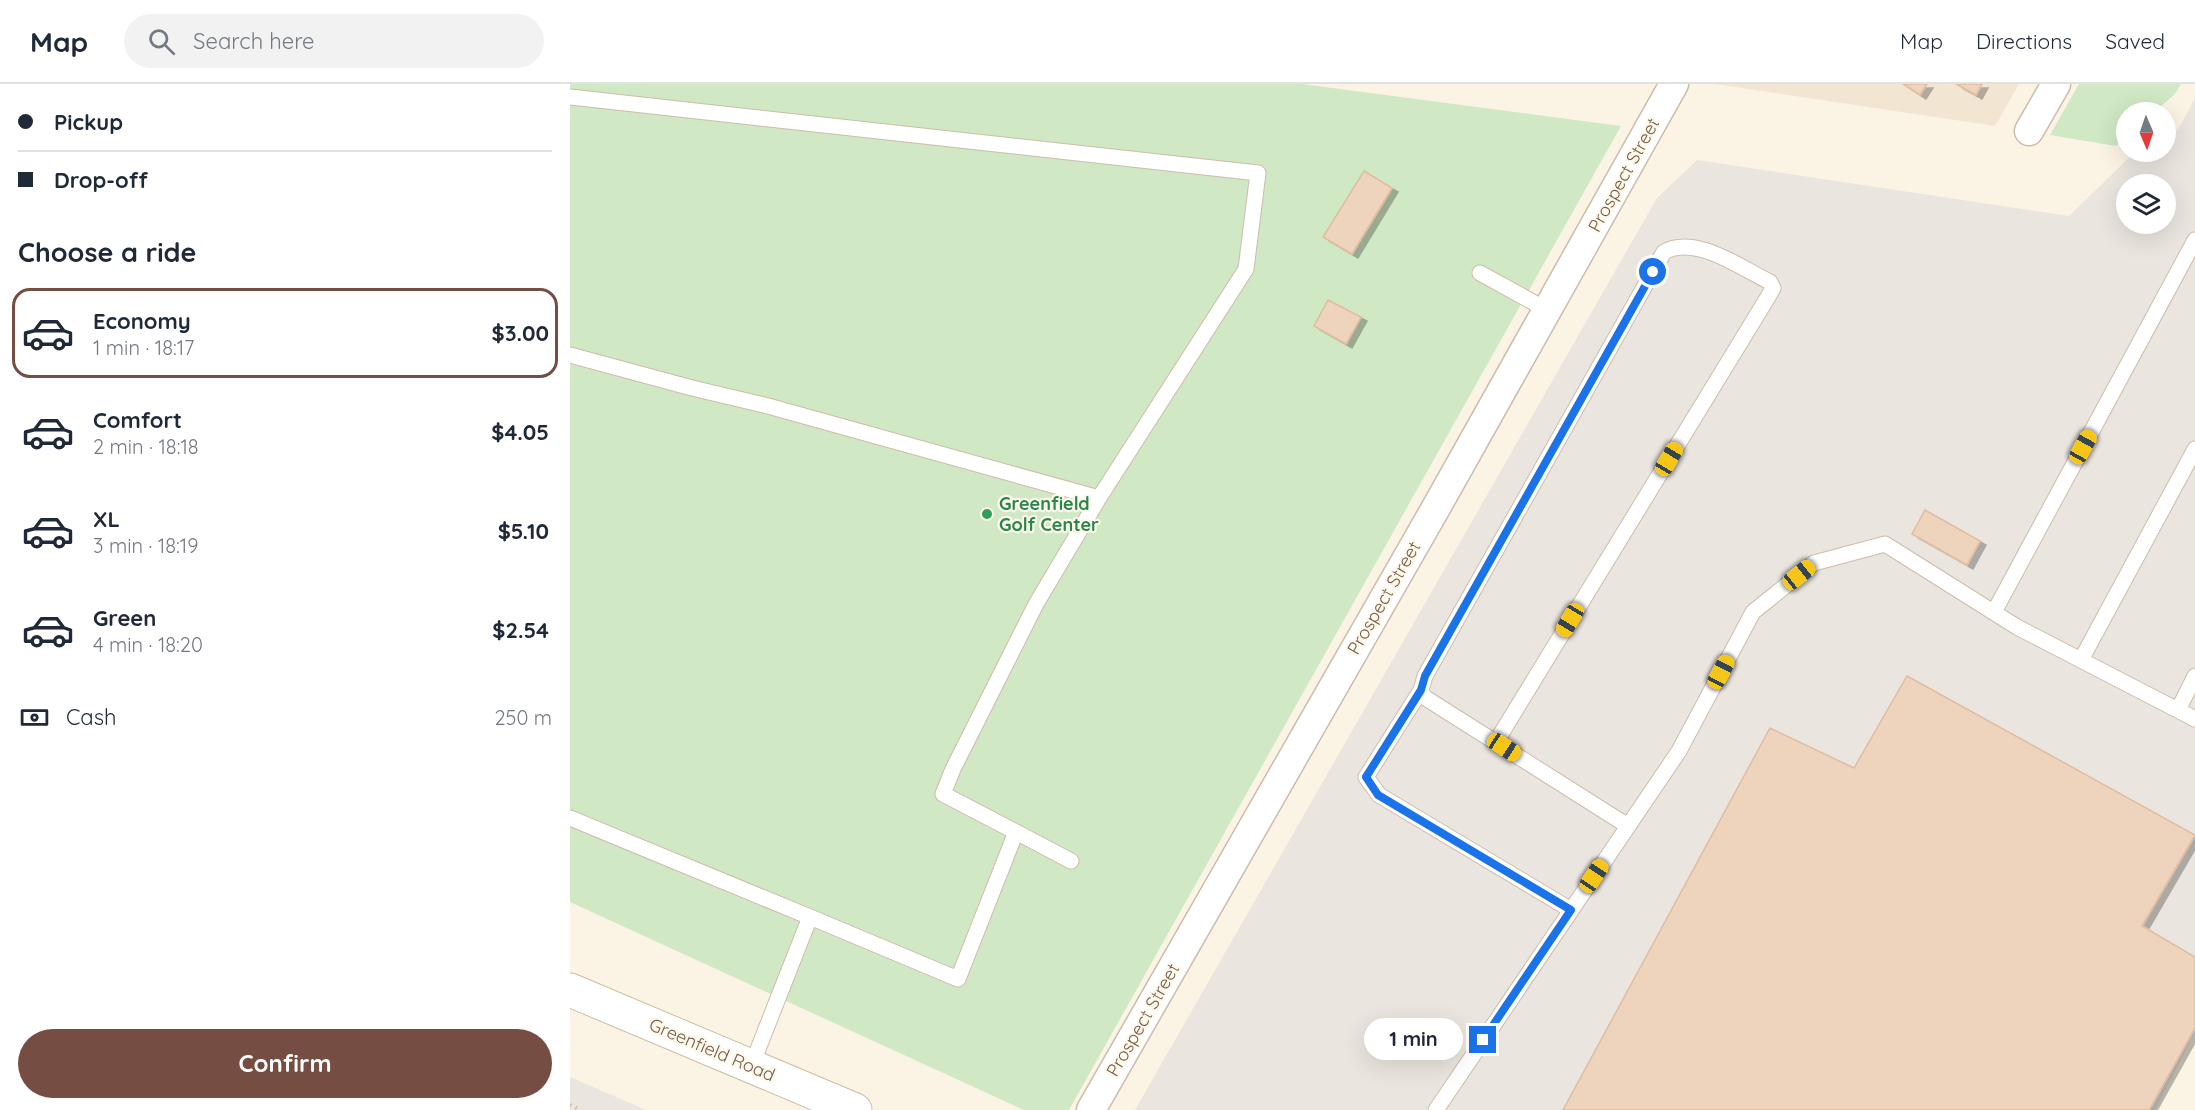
<!DOCTYPE html>
<html lang="en">
<head>
<meta charset="utf-8">
<style>
	:root { --surface:#fff; --page:#f2f2f3; --text:#1f2937; --muted:#747a83; --line:#e0e1e3; --accent:#764d42 }
	body { margin:0; font-family:Quicksand,sans-serif; background:var(--page); color:var(--text); height:100vh; display:flex; flex-direction:column; font-size:22px; white-space:nowrap }
	* { box-sizing:border-box; margin:0 }
	p { font-size:20px; color:var(--muted) }
	.icon { flex:none; width:33px; height:33px; fill:none; stroke:currentColor; stroke-width:2; stroke-linecap:round; stroke-linejoin:round }
	.map { position:relative; flex:1; overflow:hidden }
	.details { display:flex; flex-direction:column; background:var(--surface); width:570px }
	.details>* { flex:none }
	.top-card { display:grid; align-content:center; height:132px; padding:0 18px; background:var(--surface) }
	.needle { width:39px; rotate:178deg }
	.fabs { position:absolute; left:1546px; top:18px; display:grid; gap:12px }
	.fabs a { display:grid; place-items:center; width:60px; height:60px; border-radius:50%; background:var(--surface); box-shadow:0 6px 24px #0002; font-size:30px }
	.end { position:absolute; width:27px; height:27px; margin:-14px; border:8px solid #1a73e8; background:#fff; box-shadow:0 0 0 3px #fff }
	.from { border-radius:50% }
	.bubble { position:absolute; height:42px; border-radius:21px; background:var(--surface); box-shadow:0 6px 24px #0002; font-size:20px; font-weight:800; line-height:42px; text-align:center }
	.car { position:absolute; width:18px; height:36px; margin:-18px -9px; border-radius:8px; box-shadow:0 0 4px 2px #0007; background:linear-gradient(#f5c518 24%,#345 0 40%,#f5c518 0 76%,#345 0 86%,#f5c518 0) }
	.top-card b { display:flex; align-items:center; gap:21px; height:57px; font-size:22px }
	.top-card b+b { border-top:2px solid var(--line) }
	.top-card i { width:15px; height:15px; background:var(--text) }
	ul { padding:0; list-style:none }
	li { display:flex; align-items:center; gap:18px; height:90px; margin:0 12px 9px; padding:0 6px; border:3px solid transparent; border-radius:18px }
	li div { flex:1 }
	li b { display:block; font-size:22px }
	li em { font-style:normal; font-weight:800 }
	li.selected { border-color:var(--accent) }
	li>.icon { width:54px; height:54px; stroke-width:1.5 }
	h2 { padding:0 18px; font-size:27px; line-height:72px }
	.pay { display:flex; align-items:center; gap:15px; height:66px; padding:0 18px; font-size:22px }
	.pay p { margin-inline-start:auto }
	.button { display:flex; gap:12px; margin-top:auto; padding:12px 18px }
	.button a { flex:1; height:69px; border-radius:36px; background:var(--accent); color:#fff; font-size:24px; font-weight:800; line-height:69px; text-align:center }
	header { display:flex; align-items:center; gap:36px; box-sizing:border-box; height:84px; padding:0 30px; background:var(--surface); border-bottom:2px solid var(--line) }
	header strong { font-size:28px }
	nav { display:flex; gap:33px; margin-inline-start:auto; font-size:21px }
	.search { width:420px; height:54px; background:var(--page); display:flex; align-items:center; gap:15px; box-sizing:border-box; padding:0 21px; border-radius:33px; color:var(--muted); font-size:22px }
	main { display:flex; flex:1; min-height:0 }
	.map>svg:first-child { display:block }
	.residential { fill:#f2e6d3 }
	.industrial { fill:#ebe5df; fill-rule:evenodd }
	.green { fill:#d0e8c4 }
	.building { fill:#efd4bd; stroke:#e1bc9e; stroke-width:1.5; filter:url(#shadow) }
	.lines { fill:none; stroke-linecap:round; stroke-linejoin:round }
	.lane-casing { stroke:#ccbcab; stroke-width:17 }
	.street-casing { stroke:#ccbcab; stroke-width:31 }
	.secondary-casing { stroke:#cfbca9; stroke-width:35 }
	.path { stroke:#d4b8a1; stroke-width:4; stroke-dasharray:1.5 4.5; stroke-linecap:butt }
	.lane { stroke:#fff; stroke-width:15 }
	.street { stroke:#fff; stroke-width:28 }
	.secondary { stroke:#fff; stroke-width:33 }
	.route { stroke:#1a73e8; stroke-width:8 }
	.leisure-dot { fill:#2e9e5b; stroke:#fef8ea; stroke-width:2 }
	.labels { text-anchor:middle; stroke-width:4.5; stroke-linejoin:round; paint-order:stroke }
	.street-label { font-size:18px; fill:#725c4b; stroke:#fef8ea }
	.leisure-label { font-size:18px; font-weight:bold; fill:#27864d; stroke:#fef8ea; text-anchor:start }
</style>
</head>
<body>
<header>
<strong>Map</strong>
<div class="search"><svg class="icon" aria-label="search" viewBox="0 0 24 24"><circle cx="10" cy="10" r="6"/><path d="M15 15l6 6"/></svg>Search here</div>
<nav><a>Map</a><a>Directions</a><a>Saved</a></nav>
</header>
<main>
<section class="details">
<div class="top-card">
<b><i class="from"></i>Pickup</b>
<b><i></i>Drop-off</b>
</div>
<h2>Choose a ride</h2>
<ul>
<li class="selected"><svg class="icon" aria-label="car" viewBox="0 0 24 24"><path d="M5 17H2v-5l4-1 3-4h7l3 4 3 1v5h-3M9 17h6M6 11h13"/><circle cx="7" cy="17" r="2"/><circle cx="17" cy="17" r="2"/></svg><div><b>Economy</b><p>1 min · 18:17</p></div><em>$3.00</em></li>
<li><svg class="icon" aria-label="car" viewBox="0 0 24 24"><path d="M5 17H2v-5l4-1 3-4h7l3 4 3 1v5h-3M9 17h6M6 11h13"/><circle cx="7" cy="17" r="2"/><circle cx="17" cy="17" r="2"/></svg><div><b>Comfort</b><p>2 min · 18:18</p></div><em>$4.05</em></li>
<li><svg class="icon" aria-label="car" viewBox="0 0 24 24"><path d="M5 17H2v-5l4-1 3-4h7l3 4 3 1v5h-3M9 17h6M6 11h13"/><circle cx="7" cy="17" r="2"/><circle cx="17" cy="17" r="2"/></svg><div><b>XL</b><p>3 min · 18:19</p></div><em>$5.10</em></li>
<li><svg class="icon" aria-label="car" viewBox="0 0 24 24"><path d="M5 17H2v-5l4-1 3-4h7l3 4 3 1v5h-3M9 17h6M6 11h13"/><circle cx="7" cy="17" r="2"/><circle cx="17" cy="17" r="2"/></svg><div><b>Green</b><p>4 min · 18:20</p></div><em>$2.54</em></li>
</ul>
<div class="pay"><svg class="icon" aria-label="cash" viewBox="0 0 24 24"><path d="M3 7h18v10H3z"/><circle cx="12" cy="12" r="2"/></svg>Cash<p>250 m</p></div>
<div class="button"><a>Confirm</a></div>
</section>
<div class="map">
<svg width="1625" height="1026" viewBox="0 0 1625 1026">
	<defs>
		<filter id="shadow"><feDropShadow dx="6" dy="4" stdDeviation="0" flood-color="#0004"/></filter>
	</defs>
	<rect width="100%" height="100%" fill="#fbf4e4"/>
	<path class="residential" d="M1144,0H1449L1425,42Z"/>
	<path class="industrial" d="M1625,14V948L1585,1026H565L1087,114L1127,76L1499,132L1565,68H1596V52L1608,46ZM1557,100H1596V140H1557Z
		M0,993L76,1026H0Z"/>
	<path class="green" d="M0,0H732L1051,42L499,1026H454L0,818Z
		M1509,0H1611L1604,11L1584,28H1557V52L1546,62L1480,51Z"/>
	<path class="building" d="M1333,0H1357L1350,11Z
		M1386,0H1412L1406,11Z
		M794,87L822,104L782,170L753,153Z
		M758,216L791,233L776,260L744,242Z
		M1355,426L1410,457L1397,481L1342,450Z
		M1337,592L1625,751L1572,842L1625,873V944L1579,1026H993L1200,644L1284,684Z"/>
	<g class="lines">
		<defs>
			<path id="lane" d="M0,13L688,89L676,185L529,414L466,520L383,685L373,710L446,748
				M910,189L977,226
				M0,271L122,304L198,322L529,414
				M1424,528L1625,156
				M1511,576L1625,365
				M851,606L796,693L809,711L1001,826
				M1608,626L1625,592
				M926,658L1198,213L1203,204L1200,198C1171,184 1125,150 1094,168L855,592L851,606L854,613L1058,742
				M0,734L240,833
				M181,983L240,833L388,895L446,748L501,777
				M866,1026L1109,667L1183,528L1244,479L1315,460L1447,543L1625,635"/>
			<path id="street" d="M1459,47L1486,0
				M521,1026L867,422L1104,0"/>
			<path id="secondary" d="M0,906L285,1026"/>
		</defs>
		<use href="#lane" class="lane-casing"/>
		<use href="#street" class="street-casing"/>
		<use href="#secondary" class="secondary-casing"/>
		<path class="path" d="M0,1021L11,1026"/>
		<use href="#lane" class="lane"/>
		<use href="#street" class="street"/>
		<use href="#secondary" class="secondary"/>
	</g>
	<g class="lines">
		<path class="route" d="M913,956L1001,826L808,711L796,693L851,606L855,592L1083,188"/>
	</g>
	<circle class="leisure-dot" cx="417" cy="430" r="6"/>
	<g class="labels">
		<g class="street-label">
			<text transform="translate(1054 91) rotate(-61)" y="6">Prospect Street</text>
			<text transform="translate(814 514) rotate(-60)" y="6">Prospect Street</text>
			<text transform="translate(573 936) rotate(-60)" y="6">Prospect Street</text>
			<text transform="translate(142 966) rotate(23)" y="6">Greenfield Road</text>
		</g>
		<g class="leisure-label">
			<text x="429" y="426">Greenfield<tspan x="429" dy="21">Golf Center</tspan></text>
		</g>
	</g>
</svg>
<div class="fabs">
<a><svg class="needle" viewBox="-14 -14 28 28"><path d="M0-13l5 13h-10z" fill="#e53935"/><path d="M0 13l5-13h-10z" fill="#747a83"/></svg></a>
<a><svg class="icon" aria-label="layers" viewBox="0 0 24 24"><path d="M12 4l9 5-9 5-9-5zM3 14l9 5 9-5"/></svg></a>
</div>
<i class="end from" style="left:1083px;top:188px"></i>
<i class="end" style="left:913px;top:956px"></i>
<div class="bubble" style="left:794px;top:934px;width:99px">1 min</div>
<i class="car" style="left:1513px;top:363px;rotate:29deg"></i>
<i class="car" style="left:1099px;top:375px;rotate:31deg"></i>
<i class="car" style="left:1229px;top:491px;rotate:51deg"></i>
<i class="car" style="left:1000px;top:536px;rotate:211deg"></i>
<i class="car" style="left:1151px;top:588px;rotate:28deg"></i>
<i class="car" style="left:934px;top:663px;rotate:123deg"></i>
<i class="car" style="left:1024px;top:792px;rotate:34deg"></i>
</div>
</main>
</body>
</html>
